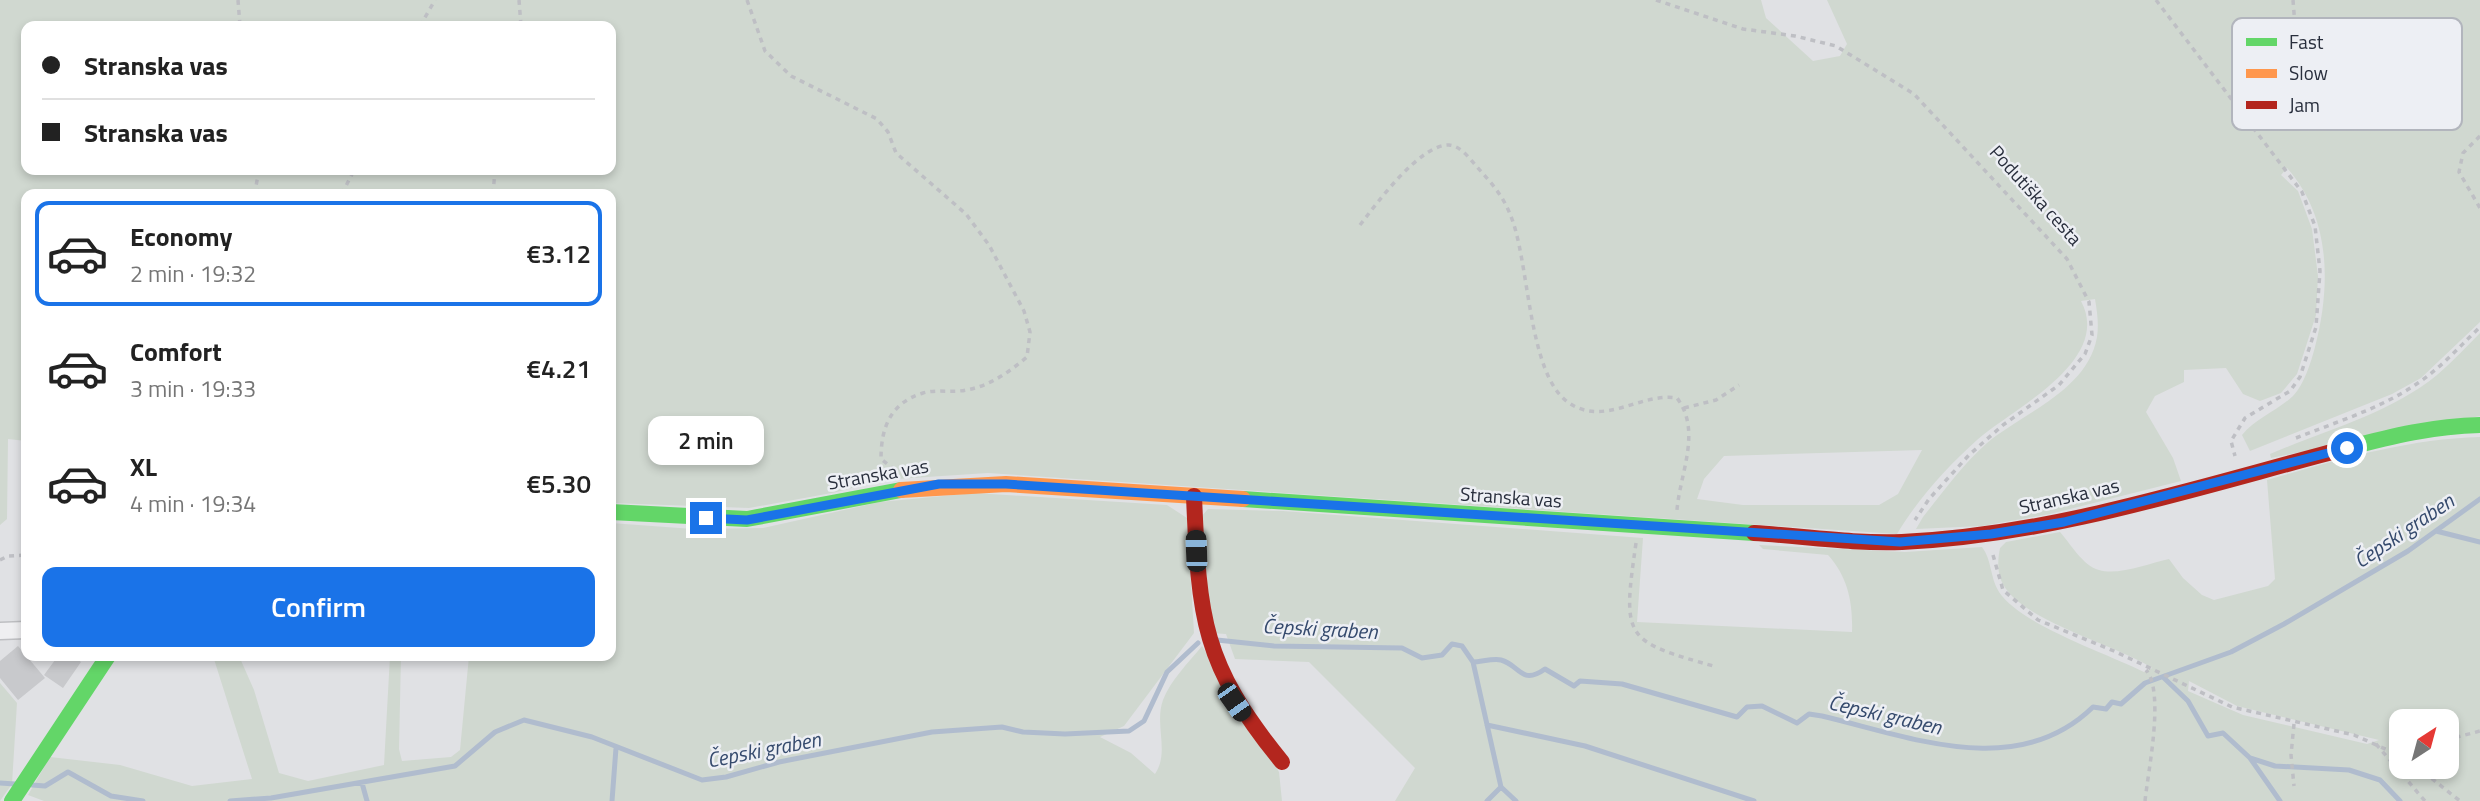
<!DOCTYPE html>
<html lang="en">
<head>
<meta charset="utf-8">
<style>
	:root { --surface:#fff; --page:#f2f2f2; --text:#222; --muted:#767676; --line:#e0e0e0; --accent:#1a73e8 }
	body { margin:0; font-family:"Titillium Web",sans-serif; background:var(--page); color:var(--text); height:100vh; display:flex; flex-direction:column; font-size:26px; white-space:nowrap }
	* { box-sizing:border-box; margin:0 }
	p { font-size:23px; color:var(--muted) }
	.icon { flex:none; width:38px; height:38px; fill:none; stroke:currentColor; stroke-width:2; stroke-linecap:round; stroke-linejoin:round }
	.map { position:relative; flex:1; overflow:hidden }
	.sheet { position:absolute; left:21px; top:189px; width:595px; height:472px; display:flex; flex-direction:column; background:var(--surface); border-radius:14px; box-shadow:0 4px 10px #0003 }
	.sheet>* { flex:none }
	.guide { position:absolute; left:21px; top:21px; width:595px; height:154px; border-radius:14px; box-shadow:0 4px 10px #0003; display:grid; align-content:center; height:154px; padding:0 21px; background:var(--surface) }
	.needle { width:46px; rotate:36deg }
	.fabs { position:absolute; left:2389px; top:709px; display:grid; gap:14px }
	.fabs a { display:grid; place-items:center; width:70px; height:70px; border-radius:14px; background:var(--surface); box-shadow:0 4px 10px #0003; font-size:35px }
	.end { position:absolute; width:32px; height:32px; margin:-16px; border:9px solid #1a73e8; background:#fff; box-shadow:0 0 0 4px #fff }
	.from { border-radius:50% }
	.bubble { position:absolute; height:49px; border-radius:14px; background:var(--surface); box-shadow:0 4px 10px #0003; font-size:23px; font-weight:600; line-height:49px; text-align:center }
	.car { position:absolute; width:21px; height:42px; margin:-21px -10px; border-radius:9px; box-shadow:0 0 5px 2px #0007; background:linear-gradient(#222 24%,#8ab4d8 0 40%,#222 0 76%,#8ab4d8 0 86%,#222 0) }
	.guide b { display:flex; align-items:center; gap:24px; height:66px; font-size:26px }
	.guide b+b { border-top:2px solid var(--line) }
	.guide i { width:18px; height:18px; background:var(--text) }
	ul { padding:12px 0 0; list-style:none }
	li { display:flex; align-items:center; gap:21px; height:105px; margin:0 14px 10px; padding:0 7px; border:4px solid transparent; border-radius:14px }
	li div { flex:1 }
	li b { display:block; font-size:26px }
	li em { font-style:normal; font-weight:600 }
	li.on { border-color:var(--accent) }
	li>.icon { width:63px; height:63px; stroke-width:1.5 }
	.cta { display:flex; gap:14px; margin-top:auto; padding:14px 21px }
	.cta a { flex:1; height:80px; border-radius:14px; background:var(--accent); color:#fff; font-size:28px; font-weight:600; line-height:80px; text-align:center }
	.map>svg:first-child { display:block }
	.green { fill:#d0d8d0; fill-rule:evenodd }
	.lines { fill:none; stroke-linecap:round; stroke-linejoin:round }
	.stream { stroke:#b0bcce; stroke-width:5 }
	.building { fill:#c8c9cc }
	.street-casing { stroke:#bebfc2; stroke-width:19 }
	.path { stroke:#bebfc4; stroke-width:3.5; stroke-dasharray:5 5; stroke-linecap:butt }
	.street { stroke:#efeff1; stroke-width:16 }
	.fast { stroke:#63d668; stroke-width:16 }
	.slow { stroke:#ff974d; stroke-width:16 }
	.jam { stroke:#b3261e; stroke-width:16 }
	.route { stroke:#1a73e8; stroke-width:9 }
	.labels { text-anchor:middle; stroke-width:5; stroke-linejoin:round; paint-order:stroke }
	.street-label { font-size:19px; fill:#282e3c; stroke:#edeff4 }
	.water-label { font-size:21px; font-style:italic; fill:#354a6d; stroke:#edeff4 }
	.key { fill:#edeff4; stroke:#b2b5bd; stroke-width:2 }
	.key-label { font-size:19px; fill:#282e3c }
</style>
</head>
<body>
<div class="map">
<svg width="2480" height="801" viewBox="0 0 2480 801">
	<rect width="100%" height="100%" fill="#e0e1e4"/>
	<path class="green" d="M0,0H1761L1766,18L1813,61L1840,56L1847,44L1827,0H2480V322L2421,378L2392,394L2250,451L2242,435C2256,418 2277,411 2293,396C2304,385 2311,362 2315,347C2331,286 2331,217 2287,168L2281,175L2298,191L2312,229L2318,276L2316,315L2297,374L2281,393L2260,401L2243,394L2226,368L2184,370V382L2155,396L2146,412L2173,458L2181,481L2050,514L1982,526L1916,529L1923,517C1943,492 1963,464 1987,443C2023,413 2088,390 2097,337C2099,324 2097,311 2095,299L2081,301C2113,361 2012,409 1977,440C1948,466 1917,500 1897,534L988,473L881,480L837,492L749,508L611,503V194H26V441L8,439L7,519L0,525ZM26,26H611V170H26ZM1922,450L1898,494L1879,505H1743L1697,499L1704,479L1724,456Z
		M2480,333V416L2271,458L2270,454C2326,430 2389,414 2437,375C2452,362 2466,347 2480,333Z
		M2480,437V801H1395L1415,768L1309,662L1235,659L1226,634L1211,633L1201,517L1208,509L1283,511L1643,538L1637,622L1852,632C1853,603 1848,577 1828,555L1763,549L1759,545L1905,552L1982,547C1992,560 1990,578 1999,592C2021,625 2106,653 2144,672L2152,668C2116,644 2016,620 2001,580C1997,570 1998,558 2000,548L2006,542L2060,532C2070,543 2083,566 2099,570C2118,576 2150,563 2169,559L2183,578L2202,595L2214,600L2268,586L2275,579L2267,480C2337,460 2406,439 2480,437ZM2189,681L2237,706L2379,740L2367,744L2243,715L2188,691ZM2401,721H2446V766H2401Z
		M975,493L1167,505L1187,518L1194,633L1124,726L1100,737L1131,753L1155,774C1170,752 1154,725 1163,700C1170,681 1189,662 1202,646L1279,772L1282,801H44L28,795L50,757L120,765L192,786L252,779L213,656H239L254,690L279,773L308,781L384,765L390,656H401L399,749L402,761L451,757L460,750L469,656H611V523L693,529L763,528L880,502Z
		M0,683L17,703L12,784L0,801Z"/>
	<g class="lines">
		<path class="stream" d="M2436,531L2480,542
			M1217,640L1274,646L1402,648L1422,658L1442,655L1452,644L1462,646L1473,662C1481,662 1493,658 1501,660C1520,665 1521,686 1545,669L1574,686L1580,681L1622,684L1737,717L1747,707L1762,706L1797,723L1809,714L1822,716C1911,737 2017,781 2093,707L2106,709L2112,702L2121,704L2145,683L2231,652L2284,624L2408,551L2480,499
			M1473,662L1501,787L1487,801
			M2164,678L2188,701L2208,736L2223,733L2250,758L2280,801
			M1487,725L1585,746L1754,801
			M2250,758L2275,766L2349,770L2380,780L2400,801
			M0,783L15,784
			M362,783L367,801
			M32,785L45,786L68,772L111,796L143,801
			M1501,787L1516,801
			M230,801L271,798L455,766L495,732L524,720L592,737L702,780L726,777L779,762L932,732L1002,727L1023,732L1065,734L1129,731L1144,721L1167,672L1198,643
			M612,801L616,748"/>
	</g>
	<path class="building" d="M18,646L45,678L18,700L0,678V661Z
		M58,656H73L81,662L63,688L44,675Z"/>
	<g class="lines">
		<defs>
			<path id="street" d="M0,631L26,630"/>
		</defs>
		<use href="#street" class="street-casing"/>
		<path class="path" d="M238,0L240,26
			M519,0L521,26
			M747,0L765,51L791,76L877,119L888,132L896,153L966,214L989,245L1024,311L1030,332L1027,357C1009,372 990,386 966,390C952,393 937,389 923,393C890,403 881,428 881,459L895,470
			M1656,0L1743,29L1795,36L1836,46L1914,94L2067,259L2089,302L2092,335L2085,354L2059,385L2003,425L1969,455L1929,499L1915,520
			M2156,0L2302,192L2315,226L2320,271L2316,327L2300,377L2290,391L2245,418L2231,441L2235,456
			M2293,0L2296,39
			M420,26L435,0
			M2480,136L2463,153L2459,172L2480,208
			M259,194L256,186L259,170
			M342,194L354,170
			M493,194L495,170
			M1360,225C1377,203 1420,144 1449,145C1461,146 1469,158 1477,167C1490,181 1503,196 1510,214C1530,260 1527,375 1569,403C1605,427 1641,392 1677,398C1702,431 1680,473 1677,510
			M1684,408L1716,400L1739,385
			M2296,438C2336,422 2379,409 2415,385C2440,369 2459,347 2480,327
			M1636,543C1622,640 1624,641 1717,667
			M1993,555L2003,590L2038,620L2114,651L2232,707L2354,735L2401,756
			M0,560L8,556L26,555
			M2294,724L2291,755L2294,786
			M2446,740L2480,731
			M2376,744L2425,801
			M2416,766L2460,801
			M2145,801C2148,771 2165,692 2146,670"/>
		<use href="#street" class="street"/>
		<path class="fast" d="M2347,448C2392,436 2434,426 2480,425
			M1243,499L1754,533
			M611,512L747,519L901,490
			M12,801L108,656"/>
		<path class="slow" d="M901,490L1006,484L1243,499"/>
		<path class="jam" d="M1194,496C1199,619 1202,664 1282,762
			M1754,533C1803,536 1854,544 1902,542C2054,535 2201,486 2347,448"/>
	</g>
	<g class="lines">
		<path class="route" d="M706,518L747,520L939,484H1006L1900,542L1991,534L2064,522L2347,448"/>
	</g>
	<g class="labels">
		<g class="street-label">
			<text transform="translate(2036 195) rotate(48)" y="7">Podutiška cesta</text>
			<text transform="translate(878 474) rotate(-10)" y="7">Stranska vas</text>
			<text transform="translate(2069 496) rotate(-13)" y="7">Stranska vas</text>
			<text transform="translate(1511 497) rotate(4)" y="7">Stranska vas</text>
		</g>
		<g class="water-label">
			<text transform="translate(2404 531) rotate(-34)" y="7">Čepski graben</text>
			<text transform="translate(1320 629) rotate(3)" y="7">Čepski graben</text>
			<text transform="translate(1885 715) rotate(13)" y="7">Čepski graben</text>
			<text transform="translate(764 750) rotate(-11)" y="7">Čepski graben</text>
		</g>
	</g>
	<rect x="2232" y="18" width="230" height="112" rx="10" class="key"/>
	<rect x="2246" y="38" width="31" height="8" fill="#63d668"/>
	<rect x="2246" y="69" width="31" height="9" fill="#ff974d"/>
	<rect x="2246" y="101" width="31" height="8" fill="#b3261e"/>
	<g class="key-label">
		<text x="2289" y="49">Fast</text>
		<text x="2289" y="80">Slow</text>
		<text x="2289" y="112">Jam</text>
	</g>
</svg>
<div class="fabs">
<a><svg class="needle" viewBox="-14 -14 28 28"><path d="M0-13l5 13h-10z" fill="#e53935"/><path d="M0 13l5-13h-10z" fill="#767676"/></svg></a>
</div>
<i class="end from" style="left:2347px;top:448px"></i>
<i class="end" style="left:706px;top:518px"></i>
<div class="bubble" style="left:648px;top:416px;width:116px">2 min</div>
<i class="car" style="left:1196px;top:551px;rotate:358deg"></i>
<i class="car" style="left:1234px;top:702px;rotate:145deg"></i>
<div class="guide">
<b><i class="from"></i>Stranska vas</b>
<b><i></i>Stranska vas</b>
</div>
<section class="sheet">
<ul>
<li class="on"><svg class="icon" aria-label="car" viewBox="0 0 24 24"><path d="M5 17H2v-5l4-1 3-4h7l3 4 3 1v5h-3M9 17h6M6 11h13"/><circle cx="7" cy="17" r="2"/><circle cx="17" cy="17" r="2"/></svg><div><b>Economy</b><p>2 min · 19:32</p></div><em>€3.12</em></li>
<li><svg class="icon" aria-label="car" viewBox="0 0 24 24"><path d="M5 17H2v-5l4-1 3-4h7l3 4 3 1v5h-3M9 17h6M6 11h13"/><circle cx="7" cy="17" r="2"/><circle cx="17" cy="17" r="2"/></svg><div><b>Comfort</b><p>3 min · 19:33</p></div><em>€4.21</em></li>
<li><svg class="icon" aria-label="car" viewBox="0 0 24 24"><path d="M5 17H2v-5l4-1 3-4h7l3 4 3 1v5h-3M9 17h6M6 11h13"/><circle cx="7" cy="17" r="2"/><circle cx="17" cy="17" r="2"/></svg><div><b>XL</b><p>4 min · 19:34</p></div><em>€5.30</em></li>
</ul>
<div class="cta"><a>Confirm</a></div>
</section>
</div>
</body>
</html>
